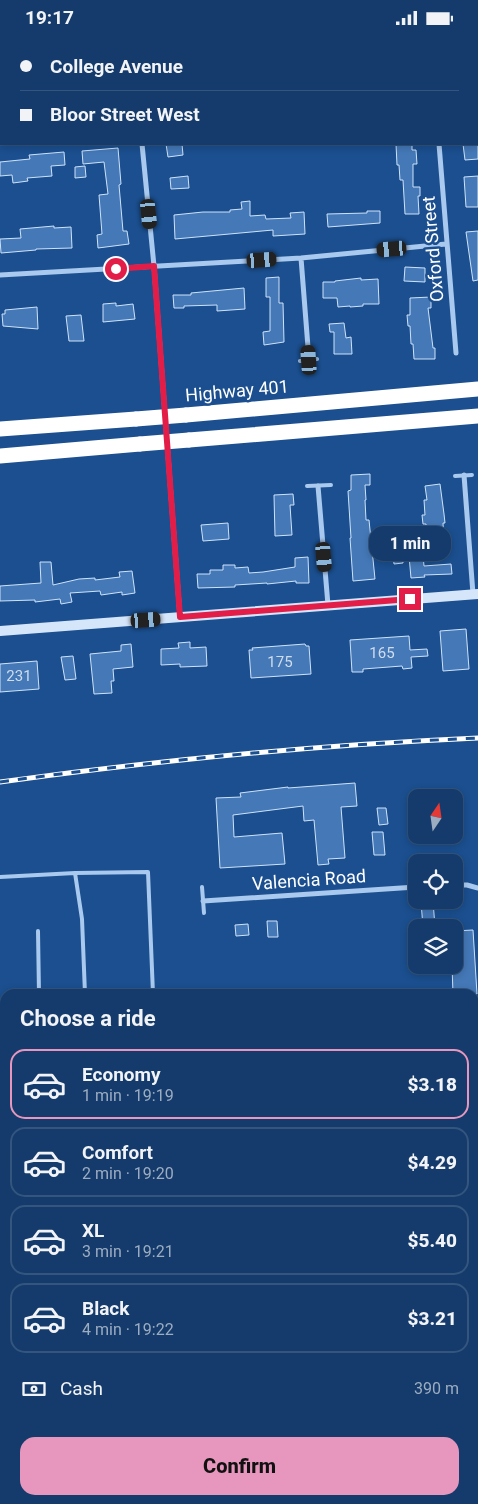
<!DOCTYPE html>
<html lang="en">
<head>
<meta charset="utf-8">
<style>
	:root { --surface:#143b6b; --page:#214673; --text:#f1f3f6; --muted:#9dadc1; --line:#33557e; --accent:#e797bd }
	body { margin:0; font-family:Roboto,sans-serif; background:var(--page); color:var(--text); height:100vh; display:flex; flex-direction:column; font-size:19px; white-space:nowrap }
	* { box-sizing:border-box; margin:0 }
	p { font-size:16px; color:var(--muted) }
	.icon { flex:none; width:28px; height:28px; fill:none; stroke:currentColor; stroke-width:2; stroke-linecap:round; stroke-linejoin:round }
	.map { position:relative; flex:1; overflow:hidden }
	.panel { position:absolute; left:0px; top:954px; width:479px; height:516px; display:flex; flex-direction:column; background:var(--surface); border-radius:15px 15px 0 0; box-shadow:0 2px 8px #0003,0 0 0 1px var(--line) }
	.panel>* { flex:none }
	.top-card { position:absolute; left:0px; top:0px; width:479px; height:110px; box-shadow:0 2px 8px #0003,0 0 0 1px var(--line); display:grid; align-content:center; height:110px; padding:0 20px; background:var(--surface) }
	.needle { width:32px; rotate:13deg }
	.tools { position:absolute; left:408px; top:754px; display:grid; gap:10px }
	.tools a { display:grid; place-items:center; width:55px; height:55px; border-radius:10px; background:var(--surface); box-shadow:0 2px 8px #0003,0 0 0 1px var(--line); font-size:25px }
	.end { position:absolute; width:22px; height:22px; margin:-11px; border:6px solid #e11d48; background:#fff; box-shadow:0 0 0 2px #fff }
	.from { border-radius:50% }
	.bubble { position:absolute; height:35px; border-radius:15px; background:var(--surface); box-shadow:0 2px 8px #0003,0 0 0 1px var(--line); font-size:16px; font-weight:800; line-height:35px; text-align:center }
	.car { position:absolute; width:15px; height:30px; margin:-15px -8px; border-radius:6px; box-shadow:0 0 4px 1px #0007; background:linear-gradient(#222 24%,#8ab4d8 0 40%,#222 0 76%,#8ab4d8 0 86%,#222 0) }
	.top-card b { display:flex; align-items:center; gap:18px; height:48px; font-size:19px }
	.top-card b+b { border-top:1px solid var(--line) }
	.top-card i { width:12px; height:12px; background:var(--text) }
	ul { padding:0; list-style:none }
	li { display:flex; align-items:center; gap:15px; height:70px; margin:0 10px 8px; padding:0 10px; border:2px solid var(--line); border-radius:15px }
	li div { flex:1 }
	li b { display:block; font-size:19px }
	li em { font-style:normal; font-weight:800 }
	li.selected { border-color:var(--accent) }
	li>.icon { width:45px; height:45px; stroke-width:1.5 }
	h2 { padding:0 20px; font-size:22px; line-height:60px }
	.pay { display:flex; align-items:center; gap:12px; height:55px; padding:0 20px; font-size:19px }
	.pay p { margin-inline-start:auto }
	.button { display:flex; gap:10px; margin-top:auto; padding:10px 20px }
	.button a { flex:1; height:58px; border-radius:15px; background:var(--accent); color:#111; font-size:20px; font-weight:800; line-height:58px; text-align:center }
	.status { display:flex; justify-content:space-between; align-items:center; height:35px; padding:0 25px; background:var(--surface); direction:ltr }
	.status svg { height:14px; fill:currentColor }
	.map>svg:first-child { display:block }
	.green { fill:#2e69ad }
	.building { fill:#4478b7; stroke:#cfe3fa }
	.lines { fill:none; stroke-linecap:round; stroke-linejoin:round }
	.lane { stroke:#a9c9ee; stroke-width:4 }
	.street { stroke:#a9c9ee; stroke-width:5 }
	.secondary { stroke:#d6e6fa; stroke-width:10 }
	.highway { stroke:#fff; stroke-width:15 }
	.rail-casing { stroke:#fff; stroke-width:5 }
	.rail { stroke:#1b4f8f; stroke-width:3; stroke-dasharray:9; stroke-linecap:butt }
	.highway-bridge { stroke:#fff; stroke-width:15 }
	.route { stroke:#e11d48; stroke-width:6 }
	.labels { text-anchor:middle; stroke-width:5; stroke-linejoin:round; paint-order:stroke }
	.number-label { font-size:15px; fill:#d0dded }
	.street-label { font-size:18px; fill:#fff; stroke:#1b4f8f }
</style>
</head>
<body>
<div class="status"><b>19:17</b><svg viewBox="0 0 49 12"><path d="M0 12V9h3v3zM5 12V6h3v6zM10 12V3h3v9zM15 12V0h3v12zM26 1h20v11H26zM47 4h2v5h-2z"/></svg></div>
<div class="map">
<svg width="478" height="1469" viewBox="0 0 478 1469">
	<rect width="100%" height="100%" fill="#1b4f8f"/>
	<path class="green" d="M474,1374H478V1469H243V1465H474Z"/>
	<path class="building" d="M166,109H182L183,120L168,122Z
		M396,109H412V115H416L417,129H413V152H420V161H418L419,179H405L403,145H400L399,130H397Z
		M463,109H478V124L465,125Z
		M118,113L121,149L119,150L123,196H127L129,209L98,213L97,200L102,199L99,160L108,159L104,127L83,129L82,116Z
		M64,117L65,130L51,131L52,141L27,143L28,146L13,148L12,140L0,141V127L30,124L29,120Z
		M85,131L86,142L75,143V132Z
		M188,141L189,153L171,154L170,143Z
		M478,141V172H466L464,142Z
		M250,166V181L265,180L266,184L291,183L290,178L304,177L305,199L273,201V195L175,204L174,180L203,177H230V175L242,174L241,167Z
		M367,176H380V188L328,192L327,179L367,178Z
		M54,191V193L71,192L72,213L36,214V215L1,218L0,204L21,203L20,194Z
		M478,196V245L473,246L466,197Z
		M405,232L425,233V247L404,246Z
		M279,242V268H283L284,307L264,310L263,297L270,296V262H266V243Z
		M361,243V245L378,244L379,269H363V271L350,272V271L338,272L337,263H323V247H335V246Z
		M244,253L245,274L217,276V270L184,271V273H174L173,260H191V258Z
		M431,262V273H428L433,313H435V324H414L413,309H411L410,291H408L407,280H410V263Z
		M116,268V271L133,269L135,284L103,287V269Z
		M37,272L38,294L3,291L2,279H5V275Z
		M81,280L84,306H69L66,281Z
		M344,288L346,303L351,302L352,319H334V297H330L329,289Z
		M370,439V450H365L366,465H365L366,485H369L375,544L353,546L350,503H351L348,456L351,455V440Z
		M440,449L444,479L445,488H443L444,510L427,511L426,489H423L422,480H425L424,465H427L425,451Z
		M293,459L294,470H290L292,500L275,501L274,460Z
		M228,488L229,504L203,506L201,490Z
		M403,518V528L394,529L393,519Z
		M423,520L424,531L451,529L452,539L424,540L425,542L411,543L409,521Z
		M308,522L309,548H296V546L267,549V548L235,550V552L198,553L197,539H210V535H223V530H235V533L248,532L249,538L263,537L295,532V523Z
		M40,527H51L53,550L79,544L95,543V545L120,542L119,537L132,536L135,558L122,560V557L101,560L100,556L70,558L72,567L61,569L60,564L35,567V565L0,566V551L41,548Z
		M466,594L469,634L443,636L440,596Z
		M409,601L410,615L427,614L428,621L411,622L412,633L403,634L402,631L363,634V637H352L350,605Z
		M190,607V613L206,612L207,631L180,632V629L161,630V614L179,613L178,608Z
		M131,609L133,632L113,634L114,646H111L112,658L94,659L90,619L121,616V610Z
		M305,609L306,611H309L311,639L251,643L249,615H253L252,613Z
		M73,621L76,644L65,645L61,622Z
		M37,626L39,654L0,657V629Z
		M355,748L357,771L341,772L345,823L328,824L329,829L318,830L314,785L304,786L303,771L233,780L234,802L282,798L285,829L220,833L216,763L241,762L240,758L288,752V753Z
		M377,773H386L388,789L379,790Z
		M372,797H383L385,820H374Z
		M433,866L435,892H423L421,867Z
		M267,886H277L278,902H268Z
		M248,889L249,900L236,901L235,890Z
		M473,895L477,959H453L452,930H454V896Z"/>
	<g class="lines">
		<path class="lane" d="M300,326L317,324
			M455,441L472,440
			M307,451L331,450
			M75,838L148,837L153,959
			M0,842L75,838L82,884L85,959
			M202,852L204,878
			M38,896L39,959
			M0,975H5
			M0,1019H5
			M0,1071H5
			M0,1182L3,1185L5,1183
			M3,1185L4,1206
			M162,1465V1469"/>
		<path class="street" d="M134,0V1
			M430,0V1
			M0,95L1,94
			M142,109L154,231L180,582
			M439,109L456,318
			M301,223L309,325
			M0,240L301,223L446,209
			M464,440L473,559
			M318,451L328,570
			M454,850H467L478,853
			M203,866L416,852
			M474,1088H478
			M0,1109L5,1108"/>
		<path class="secondary" d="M0,596L478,559
			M474,1274H478
			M0,1308H5"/>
		<path class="highway" d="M186,380L478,354
			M0,394L136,384
			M189,405L478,381
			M0,421L140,409"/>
		<defs>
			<path id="rail" d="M0,747C159,725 318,710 478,703"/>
		</defs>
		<use href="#rail" class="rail-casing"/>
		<use href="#rail" class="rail"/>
		<path class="highway-bridge" d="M136,384L186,380
			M140,409L189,405"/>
	</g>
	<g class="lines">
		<path class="route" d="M116,234L154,231L180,582L410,564"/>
	</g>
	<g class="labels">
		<g class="number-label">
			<text x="382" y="623">165</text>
			<text x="280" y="632">175</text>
			<text x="19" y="646">231</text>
		</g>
		<g class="street-label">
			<text transform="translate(433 214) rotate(-95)" y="6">Oxford Street</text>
			<text transform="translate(237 356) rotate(-5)" y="6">Highway 401</text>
			<text transform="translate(309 845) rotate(-4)" y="6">Valencia Road</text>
		</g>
	</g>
</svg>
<div class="tools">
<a><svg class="needle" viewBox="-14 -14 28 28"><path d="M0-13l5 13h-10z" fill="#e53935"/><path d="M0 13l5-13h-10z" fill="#9dadc1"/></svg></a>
<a><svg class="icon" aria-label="locate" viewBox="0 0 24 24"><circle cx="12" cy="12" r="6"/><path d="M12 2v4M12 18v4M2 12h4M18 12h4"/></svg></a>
<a><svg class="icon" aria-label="layers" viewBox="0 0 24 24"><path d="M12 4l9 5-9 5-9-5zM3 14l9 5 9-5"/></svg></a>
</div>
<i class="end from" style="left:116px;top:234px"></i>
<i class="end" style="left:410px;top:564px"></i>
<div class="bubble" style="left:369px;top:491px;width:82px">1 min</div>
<i class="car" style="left:149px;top:179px;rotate:174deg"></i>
<i class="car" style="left:392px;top:214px;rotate:265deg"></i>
<i class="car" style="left:262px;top:225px;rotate:86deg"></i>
<i class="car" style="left:309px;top:325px;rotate:356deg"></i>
<i class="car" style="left:324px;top:522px;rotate:175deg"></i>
<i class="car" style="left:146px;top:585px;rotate:86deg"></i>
<div class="top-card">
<b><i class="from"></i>College Avenue</b>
<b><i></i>Bloor Street West</b>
</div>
<section class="panel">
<h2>Choose a ride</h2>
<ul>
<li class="selected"><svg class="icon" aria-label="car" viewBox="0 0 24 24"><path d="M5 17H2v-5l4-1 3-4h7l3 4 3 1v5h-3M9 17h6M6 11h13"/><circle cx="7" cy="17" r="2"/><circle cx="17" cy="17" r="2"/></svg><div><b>Economy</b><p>1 min · 19:19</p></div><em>$3.18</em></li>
<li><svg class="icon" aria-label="car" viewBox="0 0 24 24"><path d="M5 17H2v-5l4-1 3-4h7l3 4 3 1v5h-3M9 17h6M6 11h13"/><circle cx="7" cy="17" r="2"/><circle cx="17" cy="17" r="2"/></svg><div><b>Comfort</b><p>2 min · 19:20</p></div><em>$4.29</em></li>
<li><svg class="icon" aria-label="car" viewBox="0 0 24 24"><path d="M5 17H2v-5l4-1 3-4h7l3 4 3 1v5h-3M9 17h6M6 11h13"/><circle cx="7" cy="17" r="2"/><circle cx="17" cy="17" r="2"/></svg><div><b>XL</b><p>3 min · 19:21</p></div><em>$5.40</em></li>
<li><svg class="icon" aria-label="car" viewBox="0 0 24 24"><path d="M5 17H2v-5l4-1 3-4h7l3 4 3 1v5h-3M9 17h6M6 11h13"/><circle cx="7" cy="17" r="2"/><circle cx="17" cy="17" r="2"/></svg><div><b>Black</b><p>4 min · 19:22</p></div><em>$3.21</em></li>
</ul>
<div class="pay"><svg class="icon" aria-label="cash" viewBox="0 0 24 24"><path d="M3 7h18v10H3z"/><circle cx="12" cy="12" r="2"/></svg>Cash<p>390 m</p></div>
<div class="button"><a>Confirm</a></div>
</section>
</div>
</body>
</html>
